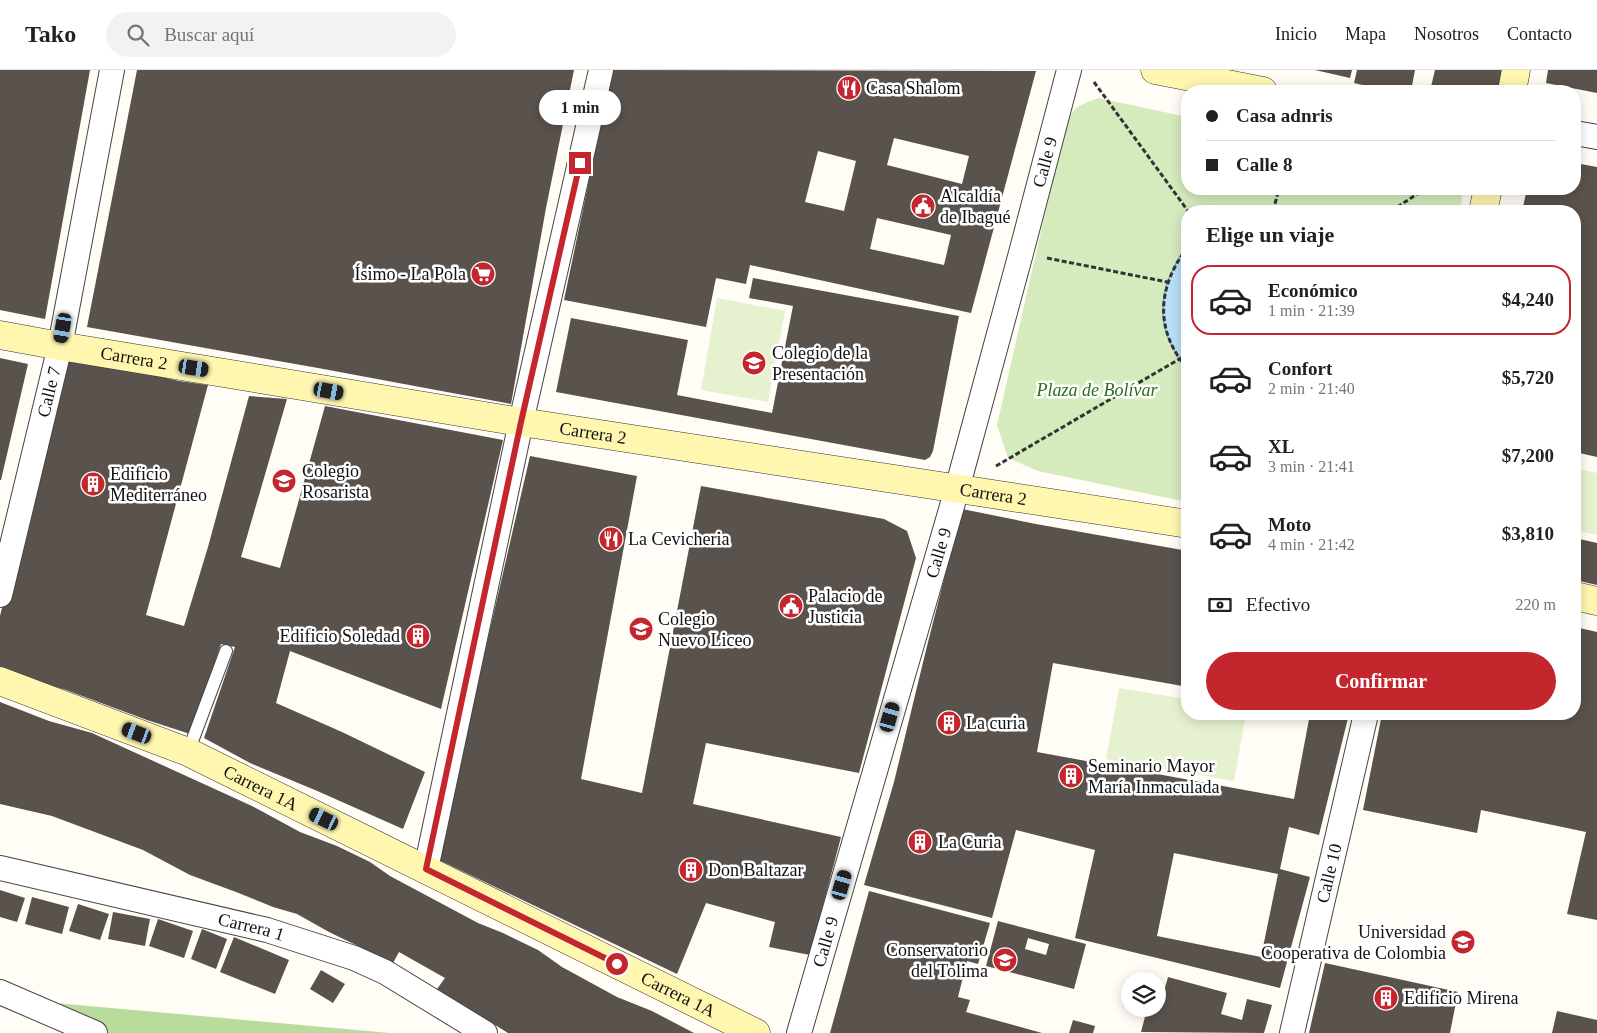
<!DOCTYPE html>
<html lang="es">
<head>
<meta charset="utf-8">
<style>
	:root { --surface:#fff; --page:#f2f2f2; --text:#202124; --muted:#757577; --line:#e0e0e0; --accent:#c4262e }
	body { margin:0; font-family:Georgia,serif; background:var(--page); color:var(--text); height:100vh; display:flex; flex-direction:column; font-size:19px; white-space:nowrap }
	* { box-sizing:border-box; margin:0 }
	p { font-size:16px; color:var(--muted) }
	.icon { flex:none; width:28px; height:28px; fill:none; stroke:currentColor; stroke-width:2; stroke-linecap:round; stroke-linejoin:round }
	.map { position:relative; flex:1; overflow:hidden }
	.panel { position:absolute; left:1181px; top:135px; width:400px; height:515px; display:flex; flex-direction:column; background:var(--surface); border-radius:20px; box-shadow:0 2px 12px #0003 }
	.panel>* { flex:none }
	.top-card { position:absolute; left:1181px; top:15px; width:400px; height:110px; border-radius:20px; box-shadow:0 2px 12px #0003; display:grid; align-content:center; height:110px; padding:0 25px; background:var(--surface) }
	.controls { position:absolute; left:1121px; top:902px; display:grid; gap:10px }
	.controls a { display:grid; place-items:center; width:45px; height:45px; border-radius:50%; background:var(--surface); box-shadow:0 2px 12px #0003; font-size:25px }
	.end { position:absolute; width:22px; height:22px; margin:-11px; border:6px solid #c4262e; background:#fff; box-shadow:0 0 0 2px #fff }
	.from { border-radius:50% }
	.bubble { position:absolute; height:35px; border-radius:18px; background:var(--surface); box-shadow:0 2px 12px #0003; font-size:16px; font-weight:600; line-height:35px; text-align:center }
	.car { position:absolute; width:15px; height:30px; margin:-15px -8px; border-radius:6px; box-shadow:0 0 4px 1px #0007; background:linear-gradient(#222 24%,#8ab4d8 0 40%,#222 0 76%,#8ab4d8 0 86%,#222 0) }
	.top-card b { display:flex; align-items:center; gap:18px; height:48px; font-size:19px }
	.top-card b+b { border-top:1px solid var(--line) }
	.top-card i { width:12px; height:12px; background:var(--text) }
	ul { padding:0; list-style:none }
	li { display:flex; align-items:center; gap:15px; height:70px; margin:0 10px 8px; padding:0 15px; border:2px solid transparent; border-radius:20px }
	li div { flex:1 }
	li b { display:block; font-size:19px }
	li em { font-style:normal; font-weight:600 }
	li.on { border-color:var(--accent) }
	li>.icon { width:45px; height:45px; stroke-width:1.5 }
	h2 { padding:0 25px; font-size:22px; line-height:60px }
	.pay { display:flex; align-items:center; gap:12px; height:55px; padding:0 25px; font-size:19px }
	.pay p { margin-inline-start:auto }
	.cta { display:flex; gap:10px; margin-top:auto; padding:10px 25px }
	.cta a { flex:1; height:58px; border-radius:30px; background:var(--accent); color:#fff; font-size:20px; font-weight:600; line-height:58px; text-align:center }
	header { display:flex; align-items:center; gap:30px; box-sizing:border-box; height:70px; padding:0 25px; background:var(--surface); border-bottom:1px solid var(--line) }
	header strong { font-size:24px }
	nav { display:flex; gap:28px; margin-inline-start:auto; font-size:18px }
	.search { width:350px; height:45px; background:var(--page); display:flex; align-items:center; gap:12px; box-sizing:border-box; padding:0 18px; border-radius:28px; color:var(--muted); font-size:19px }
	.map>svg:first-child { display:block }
	.green { fill:#d5ebbd }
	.forest { fill:#b9dc9c }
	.pitch { fill:#e6f2cf }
	.water { fill:#b9e0f7; stroke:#3f96cf }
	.building { fill:#5a524d; fill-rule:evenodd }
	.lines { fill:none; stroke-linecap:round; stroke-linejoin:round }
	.lane-casing { stroke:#444; stroke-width:14 }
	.street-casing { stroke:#444; stroke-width:26 }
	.secondary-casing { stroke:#333; stroke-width:29 }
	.path { stroke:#333; stroke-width:3; stroke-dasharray:5 2.5; stroke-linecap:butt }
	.lane { stroke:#fff; stroke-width:12 }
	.street { stroke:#fff; stroke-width:24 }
	.secondary { stroke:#fff6b0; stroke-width:28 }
	.route { stroke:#c4262e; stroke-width:6 }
	.labels { text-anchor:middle; stroke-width:5; stroke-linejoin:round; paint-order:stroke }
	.poi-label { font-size:18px; fill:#111; stroke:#fff; text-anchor:start }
	.street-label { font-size:18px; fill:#111; stroke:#fff }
	.park-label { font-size:18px; font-style:italic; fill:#2f6b1f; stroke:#fff }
</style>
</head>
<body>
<header>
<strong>Tako</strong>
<div class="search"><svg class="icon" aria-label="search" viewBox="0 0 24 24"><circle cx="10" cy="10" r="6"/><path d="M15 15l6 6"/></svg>Buscar aquí</div>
<nav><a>Inicio</a><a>Mapa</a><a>Nosotros</a><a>Contacto</a></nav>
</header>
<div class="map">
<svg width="1597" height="963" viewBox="0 0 1597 963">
	<rect width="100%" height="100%" fill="#fffdf5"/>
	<path class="green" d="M1099,28L1187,47L1188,119H1459L1462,122L1461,141H1188L1187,432L1038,401L1008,388L997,355L1063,64C1071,40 1074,36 1099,28Z"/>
	<path class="forest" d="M22,930L390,963H391H71Z"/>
	<path class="pitch" d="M717,228L785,241L768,332L701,320Z
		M1575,398L1597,403V465L1575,460Z
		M1119,618L1187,629L1188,644H1246L1234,711L1106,689Z"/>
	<path class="water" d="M1187,177V284L1179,289C1175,281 1170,273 1167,265C1156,234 1168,201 1187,177Z"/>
	<path class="building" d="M0,0H90L45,249L0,240Z
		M137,0H574L546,138L511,334L318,298L87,257Z
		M612,0L1036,1L971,243L750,195L746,214L716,208L706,257L564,230ZM894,68L969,86L962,114L887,95ZM818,81L856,91L844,141L805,132ZM877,148L951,165L944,195L870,179Z
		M1315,0H1352L1350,8Z
		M1357,0H1415L1411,21H1388L1354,13Z
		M1435,0H1502L1498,21H1430Z
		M1548,0H1597V23L1546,13Z
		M1575,93L1597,97V387L1575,382V141H1522L1527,119H1575Z
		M753,208L959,246L933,381L930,387L925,390L556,322L571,248L688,270L677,325L772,343L793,236L749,228Z
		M63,284L179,311L208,315L146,545L184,556L208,477L249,326L287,329L241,487L280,498L325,336L503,370L441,639L290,581L276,633L342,662L425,702L403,759L315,720L250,693L204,668L235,577L221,574L190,664L147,650L66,620L0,600V546Z
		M0,288L28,294L1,410H0Z
		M530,386L637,406L581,709L642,723L701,416L884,449L907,461L916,488L859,703L706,673L693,734L841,767L810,885L769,877L775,852L706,833L677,904L437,789Z
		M962,439L1036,454L1188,481V617L1053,593L1037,682L1294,729L1310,644H1349L1319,765L1289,757L1280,799L1310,807L1280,918L1075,868L1095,780L1016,760L992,848L864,815L894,712L927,576ZM1174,783L1278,804L1261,887L1157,866Z
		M1575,468L1597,473V515L1575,510Z
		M1575,557L1597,562V850L1567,844L1586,762L1481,740L1477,763L1363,740L1382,644H1575Z
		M0,632L49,651L92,663L252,736L300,762L337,776L370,792L390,806L478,853L503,863L538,880L562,897L617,927L652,941L694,963H508L437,919L445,908L399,882L393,893L329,862L297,844L273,837L236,822L190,805L143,780L52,746L0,734Z
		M0,820L25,828L17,852L0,847Z
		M869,821L990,853L978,894L967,891L958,927L970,930L966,942L1042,963H830Z
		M32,827L69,837L62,864L25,854Z
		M78,834L109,844L100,870L69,861Z
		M113,842L150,849L145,876L108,869Z
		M158,849L193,861L184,888L149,876Z
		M998,851L1086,874L1074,919L986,896ZM1028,868L1049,874L1046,885L1025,879Z
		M202,859L227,869L216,899L191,889Z
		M234,867L289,890L275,924L220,902Z
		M1325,893L1458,922L1450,963H1309Z
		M321,900L345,914L333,933L310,919Z
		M1168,907L1227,923L1221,944L1242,950L1247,929L1272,935L1264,963L1141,962L1147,939H1159Z
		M1557,941L1597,950V963H1552Z
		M1073,950L1095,956L1093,963H1069Z"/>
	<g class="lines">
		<defs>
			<path id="lane" d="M188,682L226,581"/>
			<g id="street">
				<path d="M1575,63L1597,67"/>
				<path id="s1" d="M0,525L60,276L112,0"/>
				<path id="s2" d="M0,798L267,860L354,888L385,902L485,963"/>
				<path d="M426,799L521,352L601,0"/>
				<path d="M0,922L95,963"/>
				<path id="s3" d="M799,963L957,419L1021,183L1069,0"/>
				<path id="s4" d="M1292,963L1366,644"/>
			</g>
			<g id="secondary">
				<path d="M1155,0L1263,21"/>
				<path d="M1512,21L1516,0"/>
				<path d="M1483,141L1488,119"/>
				<path id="s5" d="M0,265L60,276L521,352L1188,454"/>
				<path d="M1575,526L1597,531"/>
				<path id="s6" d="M0,611L188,682L756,963"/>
			</g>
		</defs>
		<use href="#lane" class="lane-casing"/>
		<use href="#street" class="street-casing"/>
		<use href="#secondary" class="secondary-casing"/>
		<path class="path" d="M1094,12L1188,141
			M1273,141L1279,119
			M1391,141L1425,119
			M1188,177C1157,216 1154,261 1188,299
			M1047,188L1167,212
			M996,396L1188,284"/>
		<use href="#lane" class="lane"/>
		<use href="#street" class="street"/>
		<use href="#secondary" class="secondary"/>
	</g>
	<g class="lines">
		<path class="route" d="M580,93L521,352L426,799L617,894"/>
	</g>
	<defs>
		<symbol id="restaurant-disc" viewBox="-11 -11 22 22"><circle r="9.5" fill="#c4262e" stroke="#fff"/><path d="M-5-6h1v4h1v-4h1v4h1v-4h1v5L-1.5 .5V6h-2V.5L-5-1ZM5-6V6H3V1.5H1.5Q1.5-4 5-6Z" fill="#fff"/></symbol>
		<symbol id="civic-disc" viewBox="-11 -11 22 22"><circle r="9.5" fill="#c4262e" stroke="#fff"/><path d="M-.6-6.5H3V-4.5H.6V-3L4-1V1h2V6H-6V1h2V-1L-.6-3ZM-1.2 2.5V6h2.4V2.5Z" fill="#fff"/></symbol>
		<symbol id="supermarket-disc" viewBox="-11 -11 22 22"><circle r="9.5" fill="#c4262e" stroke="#fff"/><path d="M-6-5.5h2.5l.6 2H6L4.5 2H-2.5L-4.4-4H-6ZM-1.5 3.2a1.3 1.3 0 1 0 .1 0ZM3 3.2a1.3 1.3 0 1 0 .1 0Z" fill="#fff"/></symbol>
		<symbol id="school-disc" viewBox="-11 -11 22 22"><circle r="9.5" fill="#c4262e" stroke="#fff"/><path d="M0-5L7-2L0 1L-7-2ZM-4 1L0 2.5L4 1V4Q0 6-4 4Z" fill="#fff"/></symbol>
		<symbol id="building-disc" viewBox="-11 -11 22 22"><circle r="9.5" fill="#c4262e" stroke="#fff"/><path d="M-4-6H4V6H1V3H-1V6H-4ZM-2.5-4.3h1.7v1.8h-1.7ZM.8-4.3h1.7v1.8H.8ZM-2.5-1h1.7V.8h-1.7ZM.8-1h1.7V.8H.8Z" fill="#fff"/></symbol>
		<symbol id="university-disc" viewBox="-11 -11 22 22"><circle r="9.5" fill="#c4262e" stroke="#fff"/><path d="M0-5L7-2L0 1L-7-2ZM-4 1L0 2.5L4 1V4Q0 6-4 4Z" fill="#fff"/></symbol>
	</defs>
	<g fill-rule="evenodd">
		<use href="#restaurant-disc" x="835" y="4" width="28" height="28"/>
		<use href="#civic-disc" x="909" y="122" width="28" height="28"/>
		<use href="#supermarket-disc" x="469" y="190" width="28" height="28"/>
		<use href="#school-disc" x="740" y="279" width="28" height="28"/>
		<use href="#school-disc" x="270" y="397" width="28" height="28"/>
		<use href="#building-disc" x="79" y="400" width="28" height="28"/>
		<use href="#restaurant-disc" x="597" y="455" width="28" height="28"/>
		<use href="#civic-disc" x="777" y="522" width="28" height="28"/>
		<use href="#school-disc" x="627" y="545" width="28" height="28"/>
		<use href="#building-disc" x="404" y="552" width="28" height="28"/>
		<use href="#building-disc" x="935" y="639" width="28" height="28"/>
		<use href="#building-disc" x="1057" y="692" width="28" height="28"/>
		<use href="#building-disc" x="906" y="758" width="28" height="28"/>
		<use href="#building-disc" x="677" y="786" width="28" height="28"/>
		<use href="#university-disc" x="1449" y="858" width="28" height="28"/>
		<use href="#university-disc" x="991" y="876" width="28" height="28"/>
		<use href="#building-disc" x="1372" y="914" width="28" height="28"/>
	</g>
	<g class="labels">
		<g class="poi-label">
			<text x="866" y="24">Casa Shalom</text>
			<text x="940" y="132">Alcaldía<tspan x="940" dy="21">de Ibagué</tspan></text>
			<text x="466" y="210" text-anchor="end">Ísimo - La Pola</text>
			<text x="772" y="289">Colegio de la<tspan x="772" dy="21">Presentación</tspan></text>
			<text x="302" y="407">Colegio<tspan x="302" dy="21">Rosarista</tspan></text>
			<text x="110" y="410">Edificio<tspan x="110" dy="21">Mediterráneo</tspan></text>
			<text x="628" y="475">La Cevicheria</text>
			<text x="808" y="532">Palacio de<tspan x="808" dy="21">Justicia</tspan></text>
			<text x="658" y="555">Colegio<tspan x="658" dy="21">Nuevo Liceo</tspan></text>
			<text x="400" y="572" text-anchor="end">Edificio Soledad</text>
			<text x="966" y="659">La curia</text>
			<text x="1088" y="702">Seminario Mayor<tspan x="1088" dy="21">María Inmaculada</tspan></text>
			<text x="938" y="778">La Curia</text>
			<text x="708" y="806">Don Baltazar</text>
			<text x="1446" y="868" text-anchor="end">Universidad<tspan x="1446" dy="21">Cooperativa de Colombia</tspan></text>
			<text x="988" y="886" text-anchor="end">Conservatorio<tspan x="988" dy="21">del Tolima</tspan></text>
			<text x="1404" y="934">Edificio Mirena</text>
		</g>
		<g class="street-label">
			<text dy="6" stroke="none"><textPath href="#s3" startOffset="905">Calle 9</textPath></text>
			<text dy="6" stroke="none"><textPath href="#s5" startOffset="136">Carrera 2</textPath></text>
			<text dy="6" stroke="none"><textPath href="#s1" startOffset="209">Calle 7</textPath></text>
			<text dy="6" stroke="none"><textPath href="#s5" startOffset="601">Carrera 2</textPath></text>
			<text dy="6" stroke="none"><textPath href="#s5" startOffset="1006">Carrera 2</textPath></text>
			<text dy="6" stroke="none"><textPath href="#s3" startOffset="500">Calle 9</textPath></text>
			<text dy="6" stroke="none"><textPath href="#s6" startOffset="282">Carrera 1A</textPath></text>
			<text dy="6" stroke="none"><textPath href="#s4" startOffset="164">Calle 10</textPath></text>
			<text dy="6" stroke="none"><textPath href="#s2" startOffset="258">Carrera 1</textPath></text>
			<text dy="6" stroke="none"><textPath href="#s3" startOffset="95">Calle 9</textPath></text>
			<text dy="6" stroke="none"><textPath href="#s6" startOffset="748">Carrera 1A</textPath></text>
		</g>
		<g class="park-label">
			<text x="1097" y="326">Plaza de Bolívar</text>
		</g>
	</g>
</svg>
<div class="controls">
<a><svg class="icon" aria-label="layers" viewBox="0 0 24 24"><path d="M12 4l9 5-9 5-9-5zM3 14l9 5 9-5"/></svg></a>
</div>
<i class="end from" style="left:617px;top:894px"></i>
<i class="end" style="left:580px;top:93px"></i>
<div class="bubble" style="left:539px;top:20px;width:82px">1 min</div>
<i class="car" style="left:63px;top:258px;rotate:190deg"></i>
<i class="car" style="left:194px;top:298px;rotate:99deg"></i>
<i class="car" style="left:329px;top:321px;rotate:100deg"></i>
<i class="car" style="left:890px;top:647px;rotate:16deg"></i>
<i class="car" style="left:137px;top:663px;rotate:291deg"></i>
<i class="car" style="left:324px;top:749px;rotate:296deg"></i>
<i class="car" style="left:842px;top:815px;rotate:16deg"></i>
<div class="top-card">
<b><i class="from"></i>Casa adnris</b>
<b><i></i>Calle 8</b>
</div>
<section class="panel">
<h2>Elige un viaje</h2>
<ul>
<li class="on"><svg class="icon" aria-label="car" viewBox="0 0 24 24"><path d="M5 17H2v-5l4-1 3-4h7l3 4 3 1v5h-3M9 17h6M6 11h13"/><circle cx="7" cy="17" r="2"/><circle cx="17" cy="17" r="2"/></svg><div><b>Económico</b><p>1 min · 21:39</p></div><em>$4,240</em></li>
<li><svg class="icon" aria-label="car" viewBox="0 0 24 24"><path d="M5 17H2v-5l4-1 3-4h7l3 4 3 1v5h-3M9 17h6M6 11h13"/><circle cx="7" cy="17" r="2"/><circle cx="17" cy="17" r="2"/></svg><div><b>Confort</b><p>2 min · 21:40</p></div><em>$5,720</em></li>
<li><svg class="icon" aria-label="car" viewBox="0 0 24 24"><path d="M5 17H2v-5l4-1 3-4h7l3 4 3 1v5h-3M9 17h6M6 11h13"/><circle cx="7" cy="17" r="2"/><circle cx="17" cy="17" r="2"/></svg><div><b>XL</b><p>3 min · 21:41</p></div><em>$7,200</em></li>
<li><svg class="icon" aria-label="car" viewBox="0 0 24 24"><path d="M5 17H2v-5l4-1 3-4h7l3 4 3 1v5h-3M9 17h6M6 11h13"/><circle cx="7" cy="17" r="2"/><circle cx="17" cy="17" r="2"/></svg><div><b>Moto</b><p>4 min · 21:42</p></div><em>$3,810</em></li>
</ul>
<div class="pay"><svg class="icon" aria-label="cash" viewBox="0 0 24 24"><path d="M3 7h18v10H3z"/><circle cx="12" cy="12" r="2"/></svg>Efectivo<p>220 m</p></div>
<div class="cta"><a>Confirmar</a></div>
</section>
</div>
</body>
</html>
